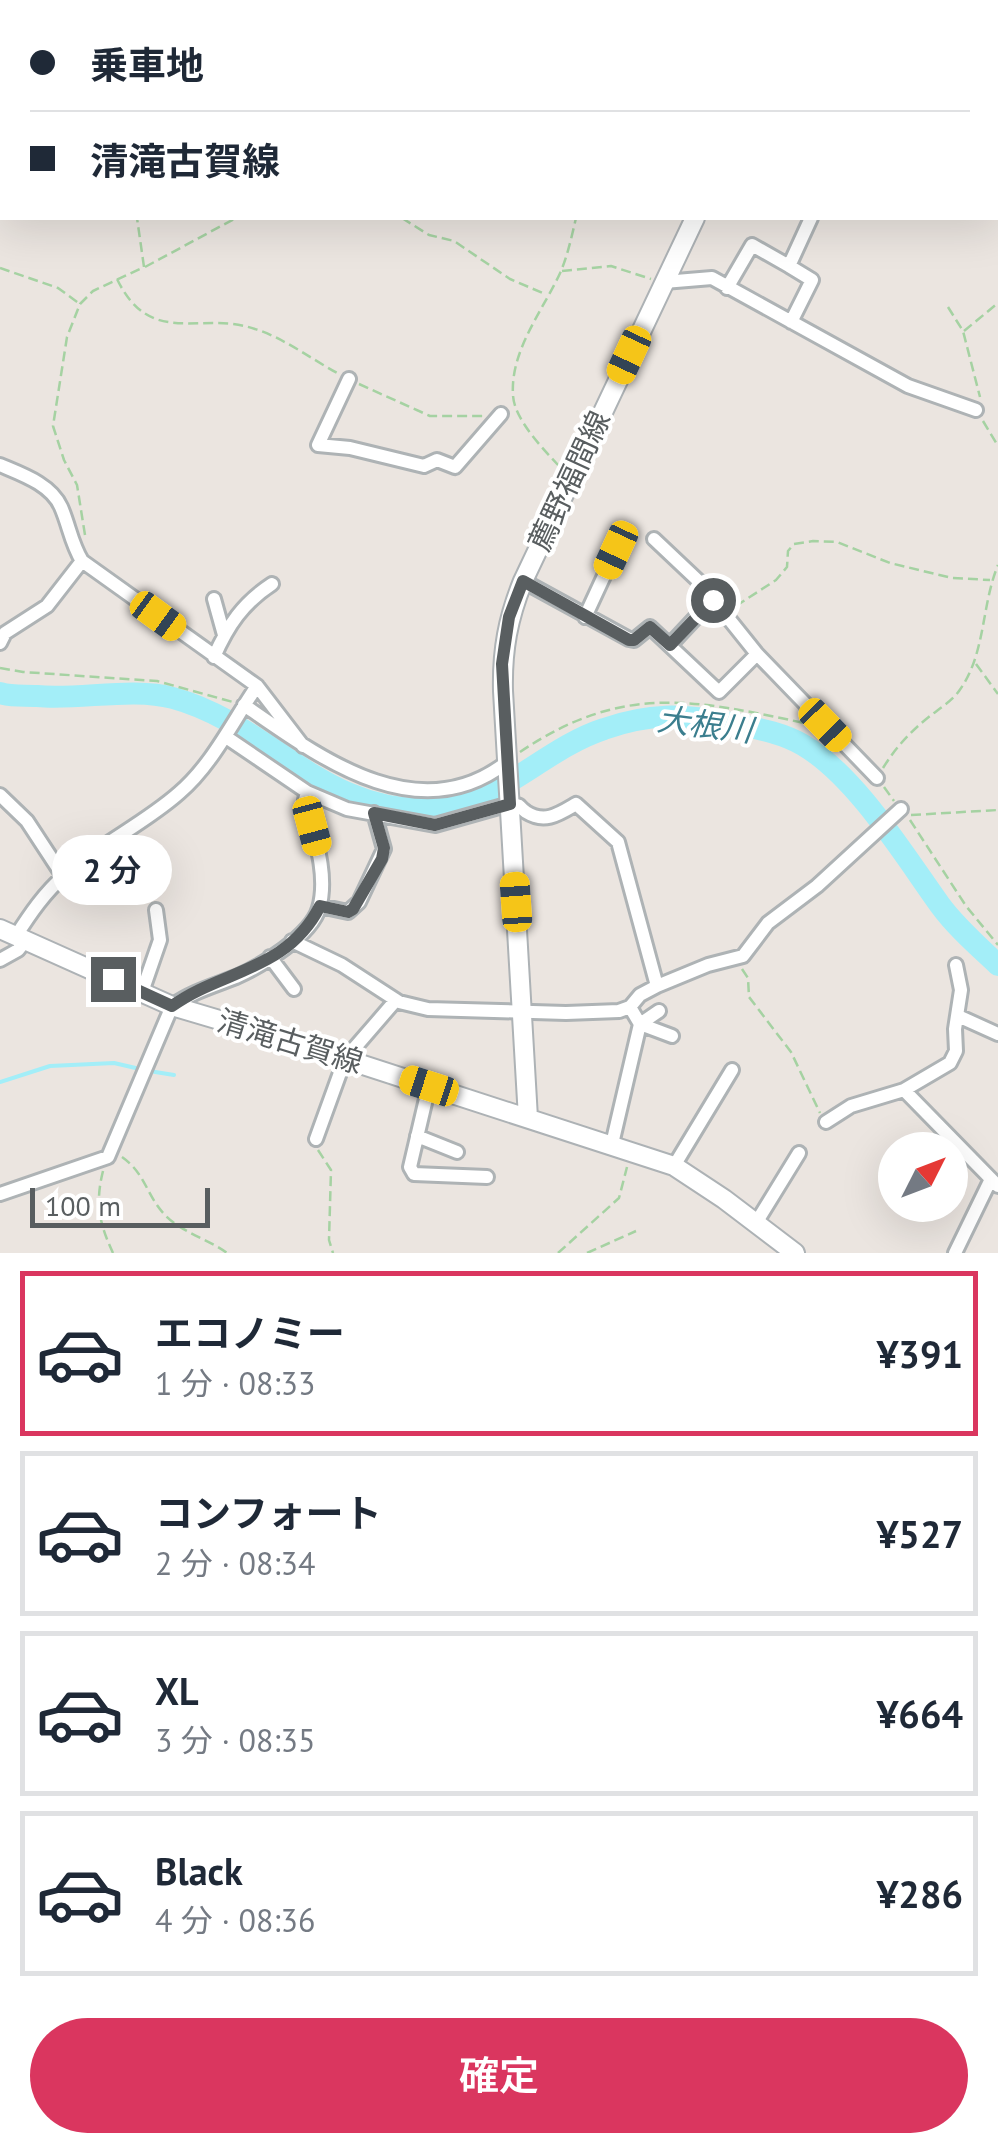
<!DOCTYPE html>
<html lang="ja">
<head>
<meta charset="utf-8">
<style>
	:root { --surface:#fff; --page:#f6f6f7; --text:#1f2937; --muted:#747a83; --line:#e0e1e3; --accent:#da365f }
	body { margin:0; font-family:"PT Sans","Noto Sans JP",sans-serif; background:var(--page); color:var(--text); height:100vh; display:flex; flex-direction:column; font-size:38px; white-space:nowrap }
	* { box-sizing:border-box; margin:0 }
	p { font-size:32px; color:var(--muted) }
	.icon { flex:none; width:55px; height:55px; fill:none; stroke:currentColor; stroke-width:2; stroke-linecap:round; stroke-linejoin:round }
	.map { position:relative; height:1253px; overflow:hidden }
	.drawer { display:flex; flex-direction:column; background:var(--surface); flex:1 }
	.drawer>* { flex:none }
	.top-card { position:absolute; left:0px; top:0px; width:1000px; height:220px; box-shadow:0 10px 40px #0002; display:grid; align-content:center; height:220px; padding:0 30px; background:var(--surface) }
	.needle { width:65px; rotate:48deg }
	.tools { position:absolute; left:878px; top:1132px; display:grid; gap:20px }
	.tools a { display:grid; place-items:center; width:90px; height:90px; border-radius:50%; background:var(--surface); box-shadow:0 10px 40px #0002; font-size:50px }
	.scale { position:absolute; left:30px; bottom:25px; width:180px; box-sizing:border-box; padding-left:10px; border:5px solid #595e60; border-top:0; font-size:28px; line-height:35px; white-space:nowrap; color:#595e60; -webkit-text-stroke:8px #fff; paint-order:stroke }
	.end { position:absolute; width:45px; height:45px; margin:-22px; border:12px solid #595e60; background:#fff; box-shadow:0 0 0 5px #fff }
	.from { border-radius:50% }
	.bubble { position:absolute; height:70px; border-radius:35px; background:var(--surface); box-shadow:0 10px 40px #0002; font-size:32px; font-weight:600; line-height:70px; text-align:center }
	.car { position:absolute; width:30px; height:60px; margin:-30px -15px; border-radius:12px; box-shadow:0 0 8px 2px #0007; background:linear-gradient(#f5c518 24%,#345 0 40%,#f5c518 0 76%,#345 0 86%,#f5c518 0) }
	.top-card b { display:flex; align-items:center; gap:35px; height:95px; font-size:38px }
	.top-card b+b { border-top:2px solid var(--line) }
	.top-card i { width:25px; height:25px; background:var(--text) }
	ul { padding:18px 0 0; list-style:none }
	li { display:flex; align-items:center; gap:30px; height:165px; margin:0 20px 15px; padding:0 10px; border:5px solid var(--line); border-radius:0px }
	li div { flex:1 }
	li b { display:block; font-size:38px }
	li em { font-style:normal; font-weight:600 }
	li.selected { border-color:var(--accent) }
	li>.icon { width:90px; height:90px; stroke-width:1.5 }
	.action { display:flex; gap:20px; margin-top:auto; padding:20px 30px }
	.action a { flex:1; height:115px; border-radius:60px; background:var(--accent); color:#fff; font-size:40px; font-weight:600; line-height:115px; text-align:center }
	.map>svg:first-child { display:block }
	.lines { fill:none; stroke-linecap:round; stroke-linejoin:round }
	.stream { stroke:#a3eef8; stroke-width:4 }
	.river { stroke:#a3eef8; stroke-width:22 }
	.minor-casing { stroke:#aeb3b5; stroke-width:18 }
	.secondary-casing { stroke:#adb2b5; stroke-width:22 }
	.path { stroke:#a5d2a2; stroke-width:2.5; stroke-dasharray:10 5; stroke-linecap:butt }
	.minor { stroke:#fff; stroke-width:12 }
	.secondary { stroke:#fff; stroke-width:18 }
	.route { stroke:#595e60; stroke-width:12 }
	.labels { text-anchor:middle; stroke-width:8; stroke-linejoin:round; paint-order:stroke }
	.street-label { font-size:30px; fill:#595e60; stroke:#fff }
	.water-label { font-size:32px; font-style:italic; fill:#3b7e8e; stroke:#fff }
</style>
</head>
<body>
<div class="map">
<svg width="998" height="1253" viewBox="0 0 998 1253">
	<rect width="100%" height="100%" fill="#ebe5e0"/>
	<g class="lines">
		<path class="stream" d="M149,1071L174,1075
			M0,1082L50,1066L114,1063L140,1069"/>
		<path class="river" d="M0,693C12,697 25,695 37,696C80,700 133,687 173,698C269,724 324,816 434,809C500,804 543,749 604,729C649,713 683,714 730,723C754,728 781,732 803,745C856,776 904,855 940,905C956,927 978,946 998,965"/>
		<defs>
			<path id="minor" d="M361,0H399
				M522,0L523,2
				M953,0L955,2
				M998,77V78
				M664,282L712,278L908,386L976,410
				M727,288L752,245L789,266
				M791,322L812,280L789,266L811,218
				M349,379L318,445L350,448L424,466L437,460L455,467L501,414
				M0,465C21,474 51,484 61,507C69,525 71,543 82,561L257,686L303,746
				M654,539L708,590L713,599
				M523,581L629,639L634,640L650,627L719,692L757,654
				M214,599L224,635
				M585,617L616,550
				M0,643L5,633L47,606L82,561
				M670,645L713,599L757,654L877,778
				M214,657C228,625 243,603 272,584
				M244,705C319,757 418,832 507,762
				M226,737L307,792L347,809L435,825L510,804C525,807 514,803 526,812C545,824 559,814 576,804L618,842L657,986
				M0,795L27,821L63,876
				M320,906L348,912L359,902L384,849L374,813
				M16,936C30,914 45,892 65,875C100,844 144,824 179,793C212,765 233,721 257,686
				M292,941L342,965L399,1002L428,1009L566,1013L619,1011L630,1007L640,995L657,986L708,965L743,956L768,923L817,886L901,809
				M270,957L294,989
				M0,960L18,950L26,940
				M142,992L160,940L156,910
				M958,1016L998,1034
				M640,1024L672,1036
				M640,1024L659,1011
				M429,1086L410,1167L414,1174L487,1177
				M904,1090L998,1186
				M826,1122L851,1106L904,1090L950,1063L956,1051L955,1029L961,990L956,965
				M417,1136L457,1152
				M316,1139L345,1059L396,1000
				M612,1144L640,1024L630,1007
				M674,1166L732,1070
				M0,1194L108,1157L172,1006C192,992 213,986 236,977C261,966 311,936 319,908C329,874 313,832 305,800L307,792
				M756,1223L799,1153
				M955,1253L991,1179"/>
			<path id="secondary" d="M741,0V2
				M0,929L172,1006L280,1038L674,1166L724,1199L795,1253
				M528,1118L503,691C502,650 508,618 523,581L695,218"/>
		</defs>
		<use href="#minor" class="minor-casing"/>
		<use href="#secondary" class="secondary-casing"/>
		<path class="path" d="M130,0L131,2
			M256,0L263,2
			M0,132H2
			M402,218L429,235L454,241L510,279L545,294
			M145,267L236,218
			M0,268L58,288L80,304
			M562,271L611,266L651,279
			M117,279C151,349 200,310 255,329C282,337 313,360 339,374
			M948,307L963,331L980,397
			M964,331L998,303
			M359,384L430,416H484
			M983,421L998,446
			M559,466C543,449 514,419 513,395C510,350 544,309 561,271C568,254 572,235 576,218
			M85,535L77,485L64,460L53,426L67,337L80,304L93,291L144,267L137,218
			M736,606L776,580L787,567L788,551L794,544L813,541L837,542L890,563L952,578L990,580
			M976,664L998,694
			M0,668L23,672L157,681L233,702
			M520,752C624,682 695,700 809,724
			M883,768C896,747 910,732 930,716C939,709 952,701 959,691C986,654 981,606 998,565
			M884,787L894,801
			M911,815L998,810
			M910,820L966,906L998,945
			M742,969L748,978L749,997L791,1052L820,1113
			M318,1150L331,1170L329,1240L333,1253
			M122,1157C146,1174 146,1195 165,1215C181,1232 208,1239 227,1253
			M103,1171C95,1203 99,1223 113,1253
			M558,1253L619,1198L627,1167
			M587,1253L636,1231"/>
		<use href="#minor" class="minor"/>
		<use href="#secondary" class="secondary"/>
	</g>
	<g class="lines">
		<path class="route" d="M113,979L172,1006C222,970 287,971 320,906L348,912L353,909L382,859L384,848L374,813L435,825L510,804L502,664L509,617L523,581L629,640H634L650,627L670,645L713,600"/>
	</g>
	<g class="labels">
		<g class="street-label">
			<text transform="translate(570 481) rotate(-65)" y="10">薦野福間線</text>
			<text transform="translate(290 1042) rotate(17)" y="10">清滝古賀線</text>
		</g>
		<g class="water-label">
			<text transform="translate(705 725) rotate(7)" y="11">大根川</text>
		</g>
	</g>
</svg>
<div class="tools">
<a><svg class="needle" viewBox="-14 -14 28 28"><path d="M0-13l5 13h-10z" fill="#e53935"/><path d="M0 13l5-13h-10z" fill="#747a83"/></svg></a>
</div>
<div class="scale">100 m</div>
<i class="end from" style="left:713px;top:600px"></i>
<i class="end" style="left:113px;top:979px"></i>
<div class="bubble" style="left:52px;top:835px;width:120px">2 分</div>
<i class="car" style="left:629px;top:355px;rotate:205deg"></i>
<i class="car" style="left:616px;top:550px;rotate:205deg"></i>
<i class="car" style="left:158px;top:616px;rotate:126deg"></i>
<i class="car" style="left:825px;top:725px;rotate:136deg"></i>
<i class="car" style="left:312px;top:826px;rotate:165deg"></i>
<i class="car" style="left:516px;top:902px;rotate:356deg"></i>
<i class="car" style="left:429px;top:1086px;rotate:288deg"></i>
<div class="top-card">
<b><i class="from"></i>乗車地</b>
<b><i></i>清滝古賀線</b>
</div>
</div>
<section class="drawer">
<ul>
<li class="selected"><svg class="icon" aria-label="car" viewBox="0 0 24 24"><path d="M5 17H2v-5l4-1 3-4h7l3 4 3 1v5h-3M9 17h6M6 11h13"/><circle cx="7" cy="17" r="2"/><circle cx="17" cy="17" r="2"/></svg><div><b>エコノミー</b><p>1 分 · 08:33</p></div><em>¥391</em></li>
<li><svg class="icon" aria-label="car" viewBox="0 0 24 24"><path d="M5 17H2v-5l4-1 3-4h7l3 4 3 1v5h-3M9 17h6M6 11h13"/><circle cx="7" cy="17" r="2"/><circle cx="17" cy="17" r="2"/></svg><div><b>コンフォート</b><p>2 分 · 08:34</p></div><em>¥527</em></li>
<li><svg class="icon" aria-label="car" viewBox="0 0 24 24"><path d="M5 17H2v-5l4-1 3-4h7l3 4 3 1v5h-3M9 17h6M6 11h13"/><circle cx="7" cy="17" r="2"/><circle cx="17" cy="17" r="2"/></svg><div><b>XL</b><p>3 分 · 08:35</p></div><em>¥664</em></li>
<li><svg class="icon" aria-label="car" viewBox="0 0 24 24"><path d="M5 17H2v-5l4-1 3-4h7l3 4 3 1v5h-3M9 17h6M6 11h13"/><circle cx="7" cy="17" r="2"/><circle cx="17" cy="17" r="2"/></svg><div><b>Black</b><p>4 分 · 08:36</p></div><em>¥286</em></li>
</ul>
<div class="action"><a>確定</a></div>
</section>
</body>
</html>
